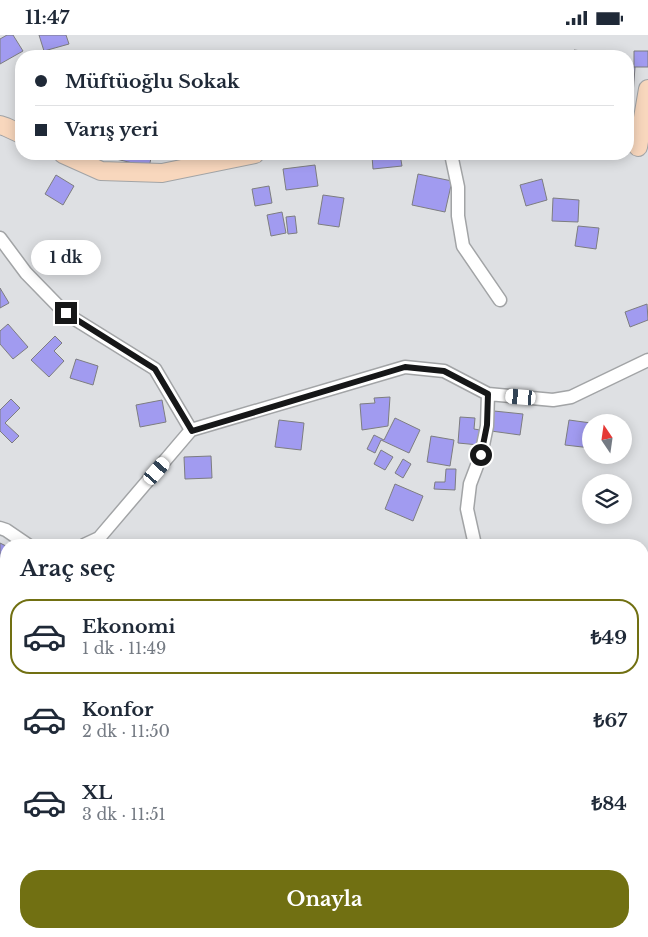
<!DOCTYPE html>
<html lang="tr">
<head>
<meta charset="utf-8">
<style>
	:root { --surface:#fff; --page:#f6f6f7; --text:#1f2937; --muted:#747a83; --line:#e0e1e3; --accent:#717012 }
	body { margin:0; font-family:"Libre Baskerville",serif; background:var(--page); color:var(--text); height:100vh; display:flex; flex-direction:column; font-size:19px; white-space:nowrap }
	* { box-sizing:border-box; margin:0 }
	p { font-size:16px; color:var(--muted) }
	.icon { flex:none; width:28px; height:28px; fill:none; stroke:currentColor; stroke-width:2; stroke-linecap:round; stroke-linejoin:round }
	.map { position:relative; flex:1; overflow:hidden }
	.panel { position:absolute; left:0px; top:504px; width:649px; height:399px; display:flex; flex-direction:column; background:var(--surface); border-radius:20px 20px 0 0; box-shadow:0 2px 12px #0003 }
	.panel>* { flex:none }
	.hud { position:absolute; left:15px; top:15px; width:619px; height:110px; border-radius:20px; box-shadow:0 2px 12px #0003; display:grid; align-content:center; height:110px; padding:0 20px; background:var(--surface) }
	.needle { width:32px; rotate:347deg }
	.tools { position:absolute; left:582px; top:379px; display:grid; gap:10px }
	.tools a { display:grid; place-items:center; width:50px; height:50px; border-radius:50%; background:var(--surface); box-shadow:0 2px 12px #0003; font-size:25px }
	.end { position:absolute; width:22px; height:22px; margin:-11px; border:6px solid #161718; background:#fff; box-shadow:0 0 0 2px #fff }
	.from { border-radius:50% }
	.bubble { position:absolute; height:35px; border-radius:18px; background:var(--surface); box-shadow:0 2px 12px #0003; font-size:16px; font-weight:800; line-height:35px; text-align:center }
	.car { position:absolute; width:15px; height:30px; margin:-15px -8px; border-radius:6px; box-shadow:0 0 4px 1px #0007; background:linear-gradient(#fff 24%,#345 0 40%,#fff 0 76%,#345 0 86%,#fff 0) }
	.hud b { display:flex; align-items:center; gap:18px; height:48px; font-size:19px }
	.hud b+b { border-top:1px solid var(--line) }
	.hud i { width:12px; height:12px; background:var(--text) }
	ul { padding:0; list-style:none }
	li { display:flex; align-items:center; gap:15px; height:75px; margin:0 10px 8px; padding:0 10px; border:2px solid transparent; border-radius:20px }
	li div { flex:1 }
	li b { display:block; font-size:19px }
	li em { font-style:normal; font-weight:800 }
	li.selected { border-color:var(--accent) }
	li>.icon { width:45px; height:45px; stroke-width:1.5 }
	h2 { padding:0 20px; font-size:22px; line-height:60px }
	.primary-button { display:flex; gap:10px; margin-top:auto; padding:10px 20px }
	.primary-button a { flex:1; height:58px; border-radius:20px; background:var(--accent); color:#fff; font-size:20px; font-weight:800; line-height:58px; text-align:center }
	.status { display:flex; justify-content:space-between; align-items:center; height:35px; padding:0 25px; background:var(--surface); direction:ltr }
	.status svg { height:14px; fill:currentColor }
	.map>svg:first-child { display:block }
	.building { fill:#a19bf0; stroke:#7d7d80 }
	.lines { fill:none; stroke-linecap:round; stroke-linejoin:round }
	.street-casing { stroke:#a2a4a6; stroke-width:15 }
	.secondary-casing { stroke:#a2a4a6; stroke-width:20 }
	.street { stroke:#fff; stroke-width:12 }
	.secondary { stroke:#f8d7bd; stroke-width:18 }
	.route { stroke:#161718; stroke-width:6 }
</style>
</head>
<body>
<div class="status"><b>11:47</b><svg viewBox="0 0 49 12"><path d="M0 12V9h3v3zM5 12V6h3v6zM10 12V3h3v9zM15 12V0h3v12zM26 1h20v11H26zM47 4h2v5h-2z"/></svg></div>
<div class="map">
<svg width="648" height="902" viewBox="0 0 648 902">
	<rect width="100%" height="100%" fill="#dee0e3"/>
	<path class="building" d="M7,0H13L23,16L0,29V4Z
		M39,0H66L69,9L44,16Z
		M574,15L597,18V21H573Z
		M634,16H648V32H634Z
		M628,32H635L633,60H628Z
		M118,119H152L149,132L116,124Z
		M394,119H400L402,131L373,134L372,121Z
		M315,130L318,151L286,155L283,134Z
		M418,139L452,146L445,177L412,170Z
		M56,140L74,151L63,170L45,159Z
		M542,144L547,165L526,171L520,150Z
		M269,151L272,168L255,171L252,154Z
		M323,160L344,163L339,192L318,189Z
		M553,163L579,165L578,187L552,186Z
		M282,177L286,198L271,201L267,180Z
		M295,181L297,198L288,199L286,182Z
		M578,191L599,193L596,214L575,211Z
		M0,253L9,268L0,273Z
		M647,269L648,285L630,292L625,277Z
		M8,289L28,312L13,324L0,309V296Z
		M55,301L62,308L54,316L64,326L49,342L31,325Z
		M76,324L98,331L93,350L70,343Z
		M390,362L388,391L362,395L360,369L375,368L374,363Z
		M11,364L20,373L5,388L19,401L12,408L0,396V375Z
		M162,365L166,387L140,392L136,370Z
		M494,376L523,379L520,400L491,396Z
		M460,382L475,383L474,394L480,395L479,410L458,408Z
		M395,383L420,395L409,418L381,405L375,418L367,414L374,400L384,405Z
		M279,385L304,388L301,415L275,412Z
		M569,385L591,388V413L565,410Z
		M431,401L454,405L450,431L427,427Z
		M381,415L393,422L385,435L374,429Z
		M211,421L212,443L185,444L184,422Z
		M403,424L411,429L403,443L395,438Z
		M446,434H456L455,455L434,454L435,447H445Z
		M395,449L423,461L413,486L385,474Z
		M0,508L6,511V535L0,532Z"/>
	<g class="lines">
		<defs>
			<path id="street" d="M451,119L458,152V181L463,211L500,265
				M0,203L26,238L65,278L155,334L191,395
				M0,493L6,495L28,510
				M84,510L99,503L191,395L405,332L444,336L488,359L553,365L571,362L648,325
				M475,510L467,474L470,449L481,420L487,391L488,359
				M197,896L206,902
				M126,902L128,896"/>
			<path id="secondary" d="M0,90L6,92L21,99
				M638,112L648,54
				M63,119L101,136L162,138L255,119"/>
		</defs>
		<use href="#street" class="street-casing"/>
		<use href="#secondary" class="secondary-casing"/>
		<use href="#street" class="street"/>
		<use href="#secondary" class="secondary"/>
	</g>
	<g class="lines">
		<path class="route" d="M66,278L155,334L192,396L405,332L444,336L488,359L487,390L481,420"/>
	</g>
</svg>
<div class="tools">
<a><svg class="needle" viewBox="-14 -14 28 28"><path d="M0-13l5 13h-10z" fill="#e53935"/><path d="M0 13l5-13h-10z" fill="#747a83"/></svg></a>
<a><svg class="icon" aria-label="layers" viewBox="0 0 24 24"><path d="M12 4l9 5-9 5-9-5zM3 14l9 5 9-5"/></svg></a>
</div>
<i class="end from" style="left:481px;top:420px"></i>
<i class="end" style="left:66px;top:278px"></i>
<div class="bubble" style="left:31px;top:205px;width:70px">1 dk</div>
<i class="car" style="left:521px;top:362px;rotate:275deg"></i>
<i class="car" style="left:157px;top:436px;rotate:41deg"></i>
<div class="hud">
<b><i class="from"></i>Müftüoğlu Sokak</b>
<b><i></i>Varış yeri</b>
</div>
<section class="panel">
<h2>Araç seç</h2>
<ul>
<li class="selected"><svg class="icon" aria-label="car" viewBox="0 0 24 24"><path d="M5 17H2v-5l4-1 3-4h7l3 4 3 1v5h-3M9 17h6M6 11h13"/><circle cx="7" cy="17" r="2"/><circle cx="17" cy="17" r="2"/></svg><div><b>Ekonomi</b><p>1 dk · 11:49</p></div><em>₺49</em></li>
<li><svg class="icon" aria-label="car" viewBox="0 0 24 24"><path d="M5 17H2v-5l4-1 3-4h7l3 4 3 1v5h-3M9 17h6M6 11h13"/><circle cx="7" cy="17" r="2"/><circle cx="17" cy="17" r="2"/></svg><div><b>Konfor</b><p>2 dk · 11:50</p></div><em>₺67</em></li>
<li><svg class="icon" aria-label="car" viewBox="0 0 24 24"><path d="M5 17H2v-5l4-1 3-4h7l3 4 3 1v5h-3M9 17h6M6 11h13"/><circle cx="7" cy="17" r="2"/><circle cx="17" cy="17" r="2"/></svg><div><b>XL</b><p>3 dk · 11:51</p></div><em>₺84</em></li>
</ul>
<div class="primary-button"><a>Onayla</a></div>
</section>
</div>
</body>
</html>
